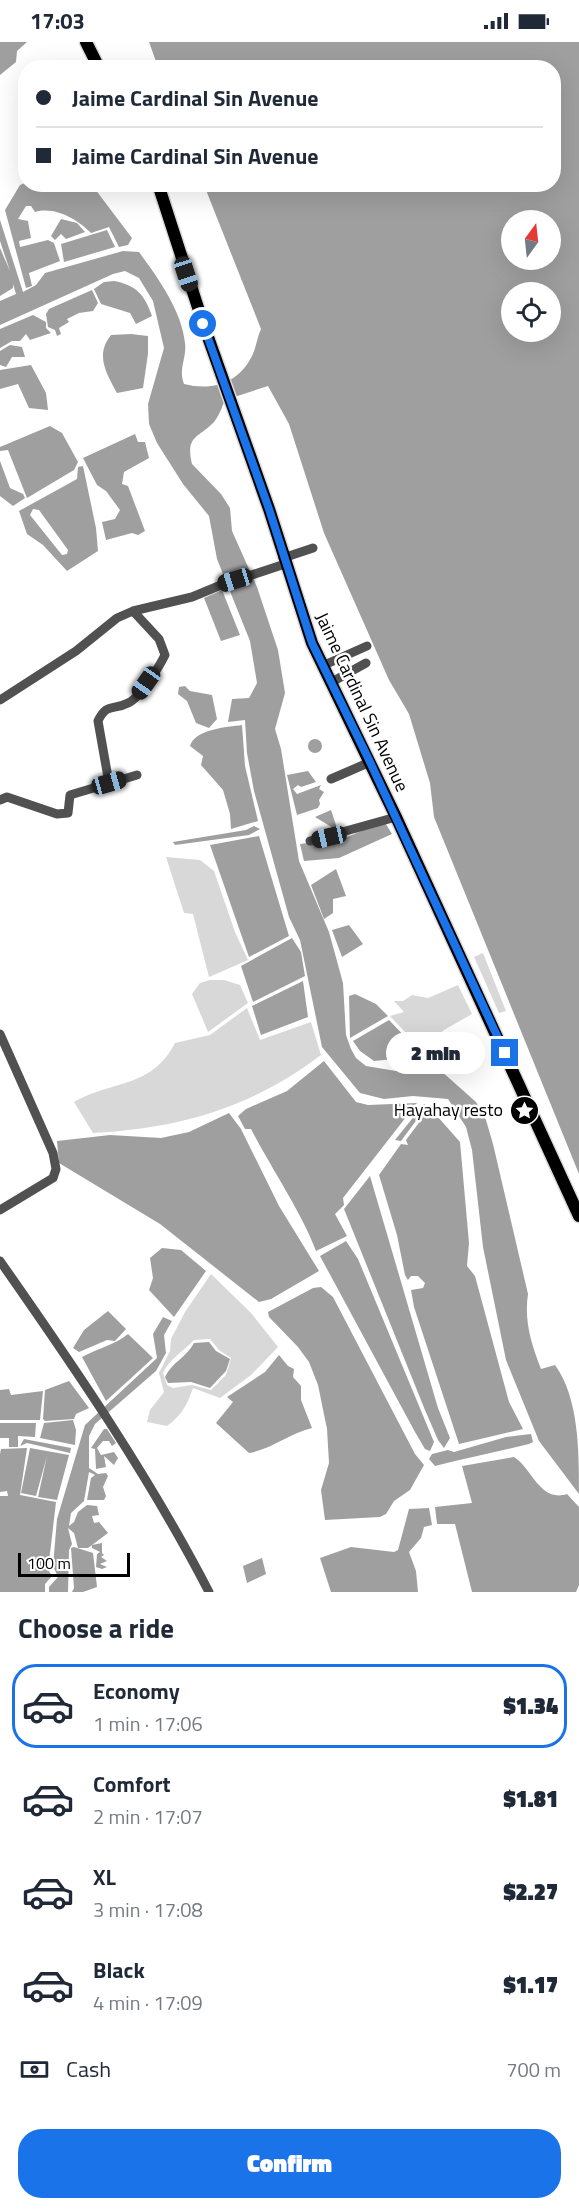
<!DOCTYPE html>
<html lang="en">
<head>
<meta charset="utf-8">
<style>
	:root { --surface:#fff; --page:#f6f6f7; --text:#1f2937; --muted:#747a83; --line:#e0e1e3; --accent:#1a73e8 }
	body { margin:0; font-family:"Titillium Web",sans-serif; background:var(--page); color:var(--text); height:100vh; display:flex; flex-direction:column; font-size:22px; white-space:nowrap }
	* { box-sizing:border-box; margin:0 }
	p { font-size:20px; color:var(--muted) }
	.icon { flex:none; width:33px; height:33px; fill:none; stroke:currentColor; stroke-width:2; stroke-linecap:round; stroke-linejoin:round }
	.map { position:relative; height:1550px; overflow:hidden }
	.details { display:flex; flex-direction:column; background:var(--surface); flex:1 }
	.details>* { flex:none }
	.banner { position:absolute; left:18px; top:18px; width:543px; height:132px; border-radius:24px; box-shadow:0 6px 24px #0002; display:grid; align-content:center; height:132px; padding:0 18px; background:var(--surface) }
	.needle { width:39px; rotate:15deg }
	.fabs { position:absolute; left:501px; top:168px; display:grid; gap:12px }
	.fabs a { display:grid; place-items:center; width:60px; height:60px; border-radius:50%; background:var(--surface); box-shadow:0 6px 24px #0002; font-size:30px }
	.scale { position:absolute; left:18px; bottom:15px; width:112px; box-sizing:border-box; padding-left:6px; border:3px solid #000; border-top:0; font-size:16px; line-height:21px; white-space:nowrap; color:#000; -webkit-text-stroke:4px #fff; paint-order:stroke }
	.end { position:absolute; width:27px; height:27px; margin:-14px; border:8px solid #1a73e8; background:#fff; box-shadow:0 0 0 3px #fff }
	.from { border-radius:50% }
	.bubble { position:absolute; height:42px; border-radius:21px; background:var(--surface); box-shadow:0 6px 24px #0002; font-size:20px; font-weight:800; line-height:42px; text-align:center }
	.car { position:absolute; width:18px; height:36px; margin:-18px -9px; border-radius:8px; box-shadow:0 0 4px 2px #0007; background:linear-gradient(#222 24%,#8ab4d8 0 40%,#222 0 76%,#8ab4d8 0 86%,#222 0) }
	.banner b { display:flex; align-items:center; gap:21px; height:57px; font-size:22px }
	.banner b+b { border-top:2px solid var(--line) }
	.banner i { width:15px; height:15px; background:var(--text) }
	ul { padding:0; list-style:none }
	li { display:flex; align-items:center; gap:18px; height:84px; margin:0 12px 9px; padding:0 6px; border:3px solid transparent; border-radius:24px }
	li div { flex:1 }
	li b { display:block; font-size:22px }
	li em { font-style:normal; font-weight:800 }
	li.on { border-color:var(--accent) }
	li>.icon { width:54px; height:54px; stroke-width:1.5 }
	h2 { padding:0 18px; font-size:27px; line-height:72px }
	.pay { display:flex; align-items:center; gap:15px; height:66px; padding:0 18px; font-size:22px }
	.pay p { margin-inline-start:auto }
	.primary-button { display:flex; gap:12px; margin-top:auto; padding:12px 18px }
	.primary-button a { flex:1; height:69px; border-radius:24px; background:var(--accent); color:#fff; font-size:24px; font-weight:800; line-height:69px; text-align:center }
	.status { display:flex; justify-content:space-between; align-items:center; height:42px; padding:0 30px; background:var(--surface); direction:ltr }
	.status svg { height:16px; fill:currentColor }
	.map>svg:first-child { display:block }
	.green { fill:#d8d8d8; fill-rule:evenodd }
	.water { fill:#9f9f9f; fill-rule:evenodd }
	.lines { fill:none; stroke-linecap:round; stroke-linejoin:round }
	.major-casing { stroke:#dbdbdb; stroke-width:15 }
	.minor { stroke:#515151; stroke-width:9 }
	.major { stroke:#000; stroke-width:12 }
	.route { stroke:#1a73e8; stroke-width:8 }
	.labels { text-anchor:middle; stroke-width:5; stroke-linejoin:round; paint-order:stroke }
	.street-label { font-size:18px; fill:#000; stroke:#fff }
	.poi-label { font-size:18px; fill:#000; stroke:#fff; text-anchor:end }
</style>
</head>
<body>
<div class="status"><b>17:03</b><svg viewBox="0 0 49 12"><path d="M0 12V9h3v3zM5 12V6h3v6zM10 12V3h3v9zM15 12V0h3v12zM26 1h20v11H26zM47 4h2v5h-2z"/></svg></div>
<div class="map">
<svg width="579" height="1550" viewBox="0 0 579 1550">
	<rect width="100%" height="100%" fill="#fff"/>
	<path class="green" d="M166,815L200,818L214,829L235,890L248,918L209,935L193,872L184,871Z
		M483,911L506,969L499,971L474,915Z
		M210,938H224L240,943L248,961L208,990L192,952L200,941Z
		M458,943L472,972L444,988L422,1008L390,974L404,970L394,959H403L412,953L428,956Z
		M247,966L260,998L311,980L321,1013C251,1066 180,1086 93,1091L74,1060C113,1038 152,1046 175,1001L210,993Z
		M211,1232L251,1271L278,1305L251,1333L220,1356L193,1346C187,1363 182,1373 167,1384L147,1380L150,1368L164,1350L159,1331L170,1309L171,1297L185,1270ZM210,1297L219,1308L231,1316L226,1333L211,1348L192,1343L173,1346L167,1343L163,1331C169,1317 184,1309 194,1298Z"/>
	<path class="water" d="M0,0H27L17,9L16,20L0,33Z
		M149,0H579V1132L434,775L430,741L409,672L389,638L324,491L289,382L268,344L225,358C222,365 219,374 214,380C199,396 185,393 192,422L221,452L230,466L232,489L257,545L278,608L285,651L275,687L281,707L299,819L329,890L343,941L346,993L351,1007L356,1016L366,1024L396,1029L415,1025L440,1028L476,1060L486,1078L493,1102L528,1252C524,1279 531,1301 541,1327L555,1323C579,1356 579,1409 579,1452L539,1399L506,1318L483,1205L472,1108L466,1085L448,1057L413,1054L384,1057L360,1051L322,1005L300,898L289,875L254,749L247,711L245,678L228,680L232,657L249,656L257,641L250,599L217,517L209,474L183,442L157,401L149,382L148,362L164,306L153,259L139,236L125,229L113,232L0,283V259L16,252L13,242V246L0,254V206L10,229L0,199V178L23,250L36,243L45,231L123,209L139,210C158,236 182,269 185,301C187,316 178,327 184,342C212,349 238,342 252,314C256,306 257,296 261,287L204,143L554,142V26L158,25ZM512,178H550V218H512ZM512,250H550V290H512Z
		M25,141L92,143L132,196L128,203L119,205L109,185L91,191C77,177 55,164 35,170L31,164H26L18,177L28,179L31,196L19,199L20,205L48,198L54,201L60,219L29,231L32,244L26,246L5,168L20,143Z
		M61,177L77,181L85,190L66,197L61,192L55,198L51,194Z
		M107,188L115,205L64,220L61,202Z
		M114,239C136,243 145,253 152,274L136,282L130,271L101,262L94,247L104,240Z
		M92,248L98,261L93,269L79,271L67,277L69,280L59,286L61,292L57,294L55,288L48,285L46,272L49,267Z
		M33,273L46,280V286L51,291L30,298L26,292L20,299H12L0,306V287Z
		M131,292L148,294V312L143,346L117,351C106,331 95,313 111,293Z
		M10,303L22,305L25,315H12L6,325L0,323V309Z
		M31,323L46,351L48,368L29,366L18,342L0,347V328Z
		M50,384L62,391L78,420L74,428L27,456L8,408L0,409V405Z
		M135,392L138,400H145L149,416L124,430L122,442L128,444L145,489L138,493L132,491L106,498L102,480L115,477L120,468L106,449L97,443L83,416Z
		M0,419L10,446L23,452L25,456L13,464L0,454Z
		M83,424L96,486L98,509L67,529L43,503L27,492L19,469L77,437L78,425ZM33,467L39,468L68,508L67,512L62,513L30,473Z
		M222,548L240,593L221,599L204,556Z
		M185,644L190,649L212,653L217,677L209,686L196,681L187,659L178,652L179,645Z
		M242,683L245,724L258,779L231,787L230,772L223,748L201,723L203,714L190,704C195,687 227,685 242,683Z
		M308 704a7 7 0 1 1 14 0a7 7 0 1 1-14 0Z
		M308,729L316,740L301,745L298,743L293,747L297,752L321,743L319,747L324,750L319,758L320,762L318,766L297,773L287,733Z
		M331,768L338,789L315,775Z
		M384,779L392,792L339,816L304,819L300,802L345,796Z
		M254,784L260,787L249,793L175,803L173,800L246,788Z
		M259,794L289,894L249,915L210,803Z
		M336,827L346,854L333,857V871L324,877L311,843Z
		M349,883L363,902L342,915L332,888Z
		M292,896L301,910L305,934L253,960L241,924Z
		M303,939L308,975L261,993L252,964Z
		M355,952L376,962L388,974L350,996L349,954Z
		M389,978L431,1022L414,1015L374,1019L360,1009L353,999Z
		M438,1004L449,1026L448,1029L438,1025L431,1015L432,1007Z
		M324,1019L356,1060L368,1063L417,1061L343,1156L344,1163L335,1172L347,1194L316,1209C301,1169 271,1126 251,1087H245L238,1074L246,1067L287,1049Z
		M424,1062L427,1064L401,1099L395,1098Z
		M430,1066L460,1100L469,1201L467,1224L475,1234L509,1360L523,1387L459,1402L414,1265L411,1248L423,1246L425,1241L418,1234H411L408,1238L405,1233L397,1193L379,1133L401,1102L408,1103L406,1098Z
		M229,1071L241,1087L279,1164L319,1229L271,1257L259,1260L160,1182L59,1121L57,1099L110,1093L161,1096L189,1090Z
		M370,1134L438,1366L450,1396L444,1406L438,1398L425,1368L344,1167Z
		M346,1199L358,1217L434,1400L430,1409L425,1407L415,1390L320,1214Z
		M162,1206L181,1208L206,1229L174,1275L149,1248L153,1236L150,1216Z
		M321,1245L333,1255L415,1412L424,1423L410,1448L394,1459L386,1472L380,1475L325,1478L321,1448L329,1421L327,1387L318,1343L309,1320L298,1305L269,1275L268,1270L313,1246Z
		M108,1269L126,1287L115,1299L107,1298L79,1310L73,1306L84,1288Z
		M163,1275L172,1279L164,1293L166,1311L156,1329L95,1382L89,1394V1426L98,1432L106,1431L108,1434L103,1445L106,1454L104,1458H87L91,1436L95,1433L89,1430L84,1459L71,1471L69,1484L74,1480L78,1470L87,1463L97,1464L99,1473L92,1474L94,1481L99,1480L108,1491L88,1506H78L74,1491L68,1486L72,1502L69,1508L68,1550H49V1545L58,1535L53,1524L57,1477L85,1383L157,1316L153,1292Z
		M128,1292L153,1316L106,1359L82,1315C98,1306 115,1303 128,1292Z
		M209,1300L216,1309L230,1317L226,1329L210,1346L191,1340L168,1341L165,1335C172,1320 187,1315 194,1301Z
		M279,1313L288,1324L294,1327L293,1335L301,1344V1358L312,1386C290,1391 272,1407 249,1411L216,1381L233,1360L227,1355L265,1330Z
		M69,1339L89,1366L76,1372L74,1377L45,1379L43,1377L45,1348Z
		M9,1347L11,1353L43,1349L40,1378H0V1348Z
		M73,1378L76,1388L75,1403L40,1396L44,1381Z
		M0,1381H36L35,1395L18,1394V1405H9V1396H0Z
		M104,1387H107L116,1401L112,1404L109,1399H103L97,1406L101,1413L114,1410L118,1416L114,1423L104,1414L106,1425L96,1427L95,1407L91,1406Z
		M531,1392L533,1400L529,1402C497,1410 467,1416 435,1424L429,1417L432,1412L448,1408L454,1410L506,1395Z
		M24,1397L71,1406L70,1411L27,1401L20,1404Z
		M27,1406L20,1453L56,1460L49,1520L43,1522L42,1525L47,1526L52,1534L45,1542V1550H0V1454H8L7,1449L0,1450V1412L1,1407Z
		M30,1406L69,1413L57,1458L38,1455L47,1414L36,1454L21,1451Z
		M514,1415C531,1425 540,1461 567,1452L579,1465V1543L576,1550H472L455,1482H437L435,1465L472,1461L462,1424Z
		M429,1466L432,1483L424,1485L421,1496L409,1510L416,1529L418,1550H331L320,1516L351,1505L394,1510L398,1508L409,1467Z
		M102,1501V1511L104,1513L101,1515L107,1519L100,1522L107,1525L102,1527L96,1525L97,1512L100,1510L92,1506V1503Z
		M74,1505L93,1511L97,1545L83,1550H72L74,1546L71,1506Z
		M262,1516L266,1532L247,1541L243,1524Z"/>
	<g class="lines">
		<defs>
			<path id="major" d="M86,0L99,26
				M158,142L203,281L269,467L312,601L396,775L579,1174"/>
		</defs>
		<use href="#major" class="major-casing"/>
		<path class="minor" d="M283,516L313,506
			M322,624L367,604
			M330,641L366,621
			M0,658L76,609L117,576L133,569L192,555L221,543L285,522
			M331,737L370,720
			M109,741L98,679C107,660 113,669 128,661C140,656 159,625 165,613L159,597L133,569
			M0,758L7,755L57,772L68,771L70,753L137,733
			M310,799L396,775
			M0,992L53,1111L56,1127L53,1136L0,1168
			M0,1219C75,1326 149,1434 209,1550"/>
		<use href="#major" class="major"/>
	</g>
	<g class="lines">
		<path class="route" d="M203,282L269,467L312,601L370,720L505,1011"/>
	</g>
	<defs>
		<symbol id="sight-disc" viewBox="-11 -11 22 22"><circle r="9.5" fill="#000" stroke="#fff"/><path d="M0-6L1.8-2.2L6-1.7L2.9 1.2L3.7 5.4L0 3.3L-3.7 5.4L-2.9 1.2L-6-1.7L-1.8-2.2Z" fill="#fff"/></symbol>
	</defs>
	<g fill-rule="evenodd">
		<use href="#sight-disc" x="508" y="1052" width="33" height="33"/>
	</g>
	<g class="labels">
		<g class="street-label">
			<text transform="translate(362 660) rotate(65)" y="6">Jaime Cardinal Sin Avenue</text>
		</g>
		<g class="poi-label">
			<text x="503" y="1074">Hayahay resto</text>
		</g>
	</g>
</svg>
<div class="fabs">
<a><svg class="needle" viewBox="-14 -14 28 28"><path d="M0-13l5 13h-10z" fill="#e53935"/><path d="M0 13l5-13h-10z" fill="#747a83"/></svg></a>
<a><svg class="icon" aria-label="locate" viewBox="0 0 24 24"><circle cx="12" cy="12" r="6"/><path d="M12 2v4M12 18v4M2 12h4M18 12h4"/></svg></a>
</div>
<div class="scale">100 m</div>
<i class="end from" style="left:203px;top:282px"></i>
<i class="end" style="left:505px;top:1011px"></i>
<div class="bubble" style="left:386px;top:990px;width:99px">2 min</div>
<i class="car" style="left:186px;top:232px;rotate:162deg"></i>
<i class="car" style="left:235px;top:538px;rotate:253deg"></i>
<i class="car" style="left:146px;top:641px;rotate:215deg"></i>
<i class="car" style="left:109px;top:741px;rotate:74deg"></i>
<i class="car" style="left:329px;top:795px;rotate:257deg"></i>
<div class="banner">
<b><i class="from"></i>Jaime Cardinal Sin Avenue</b>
<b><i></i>Jaime Cardinal Sin Avenue</b>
</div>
</div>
<section class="details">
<h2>Choose a ride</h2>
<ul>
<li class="on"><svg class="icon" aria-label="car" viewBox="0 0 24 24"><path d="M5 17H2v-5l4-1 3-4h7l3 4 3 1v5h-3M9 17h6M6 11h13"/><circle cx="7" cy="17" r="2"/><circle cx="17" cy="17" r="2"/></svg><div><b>Economy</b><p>1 min · 17:06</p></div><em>$1.34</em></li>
<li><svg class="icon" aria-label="car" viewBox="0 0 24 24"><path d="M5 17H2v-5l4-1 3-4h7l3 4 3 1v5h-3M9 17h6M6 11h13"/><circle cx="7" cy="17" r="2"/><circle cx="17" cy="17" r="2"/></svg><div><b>Comfort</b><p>2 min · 17:07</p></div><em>$1.81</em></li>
<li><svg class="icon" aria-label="car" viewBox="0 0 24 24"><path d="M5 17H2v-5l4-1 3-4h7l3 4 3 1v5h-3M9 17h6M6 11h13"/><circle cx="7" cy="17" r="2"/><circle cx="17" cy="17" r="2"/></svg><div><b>XL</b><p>3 min · 17:08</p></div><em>$2.27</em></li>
<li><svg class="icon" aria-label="car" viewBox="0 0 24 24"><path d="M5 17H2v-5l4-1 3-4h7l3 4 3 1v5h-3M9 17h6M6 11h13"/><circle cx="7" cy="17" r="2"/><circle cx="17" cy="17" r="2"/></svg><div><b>Black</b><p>4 min · 17:09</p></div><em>$1.17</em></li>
</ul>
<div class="pay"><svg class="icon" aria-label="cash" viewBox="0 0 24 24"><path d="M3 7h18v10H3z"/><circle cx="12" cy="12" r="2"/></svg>Cash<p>700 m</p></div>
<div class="primary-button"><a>Confirm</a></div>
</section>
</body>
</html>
